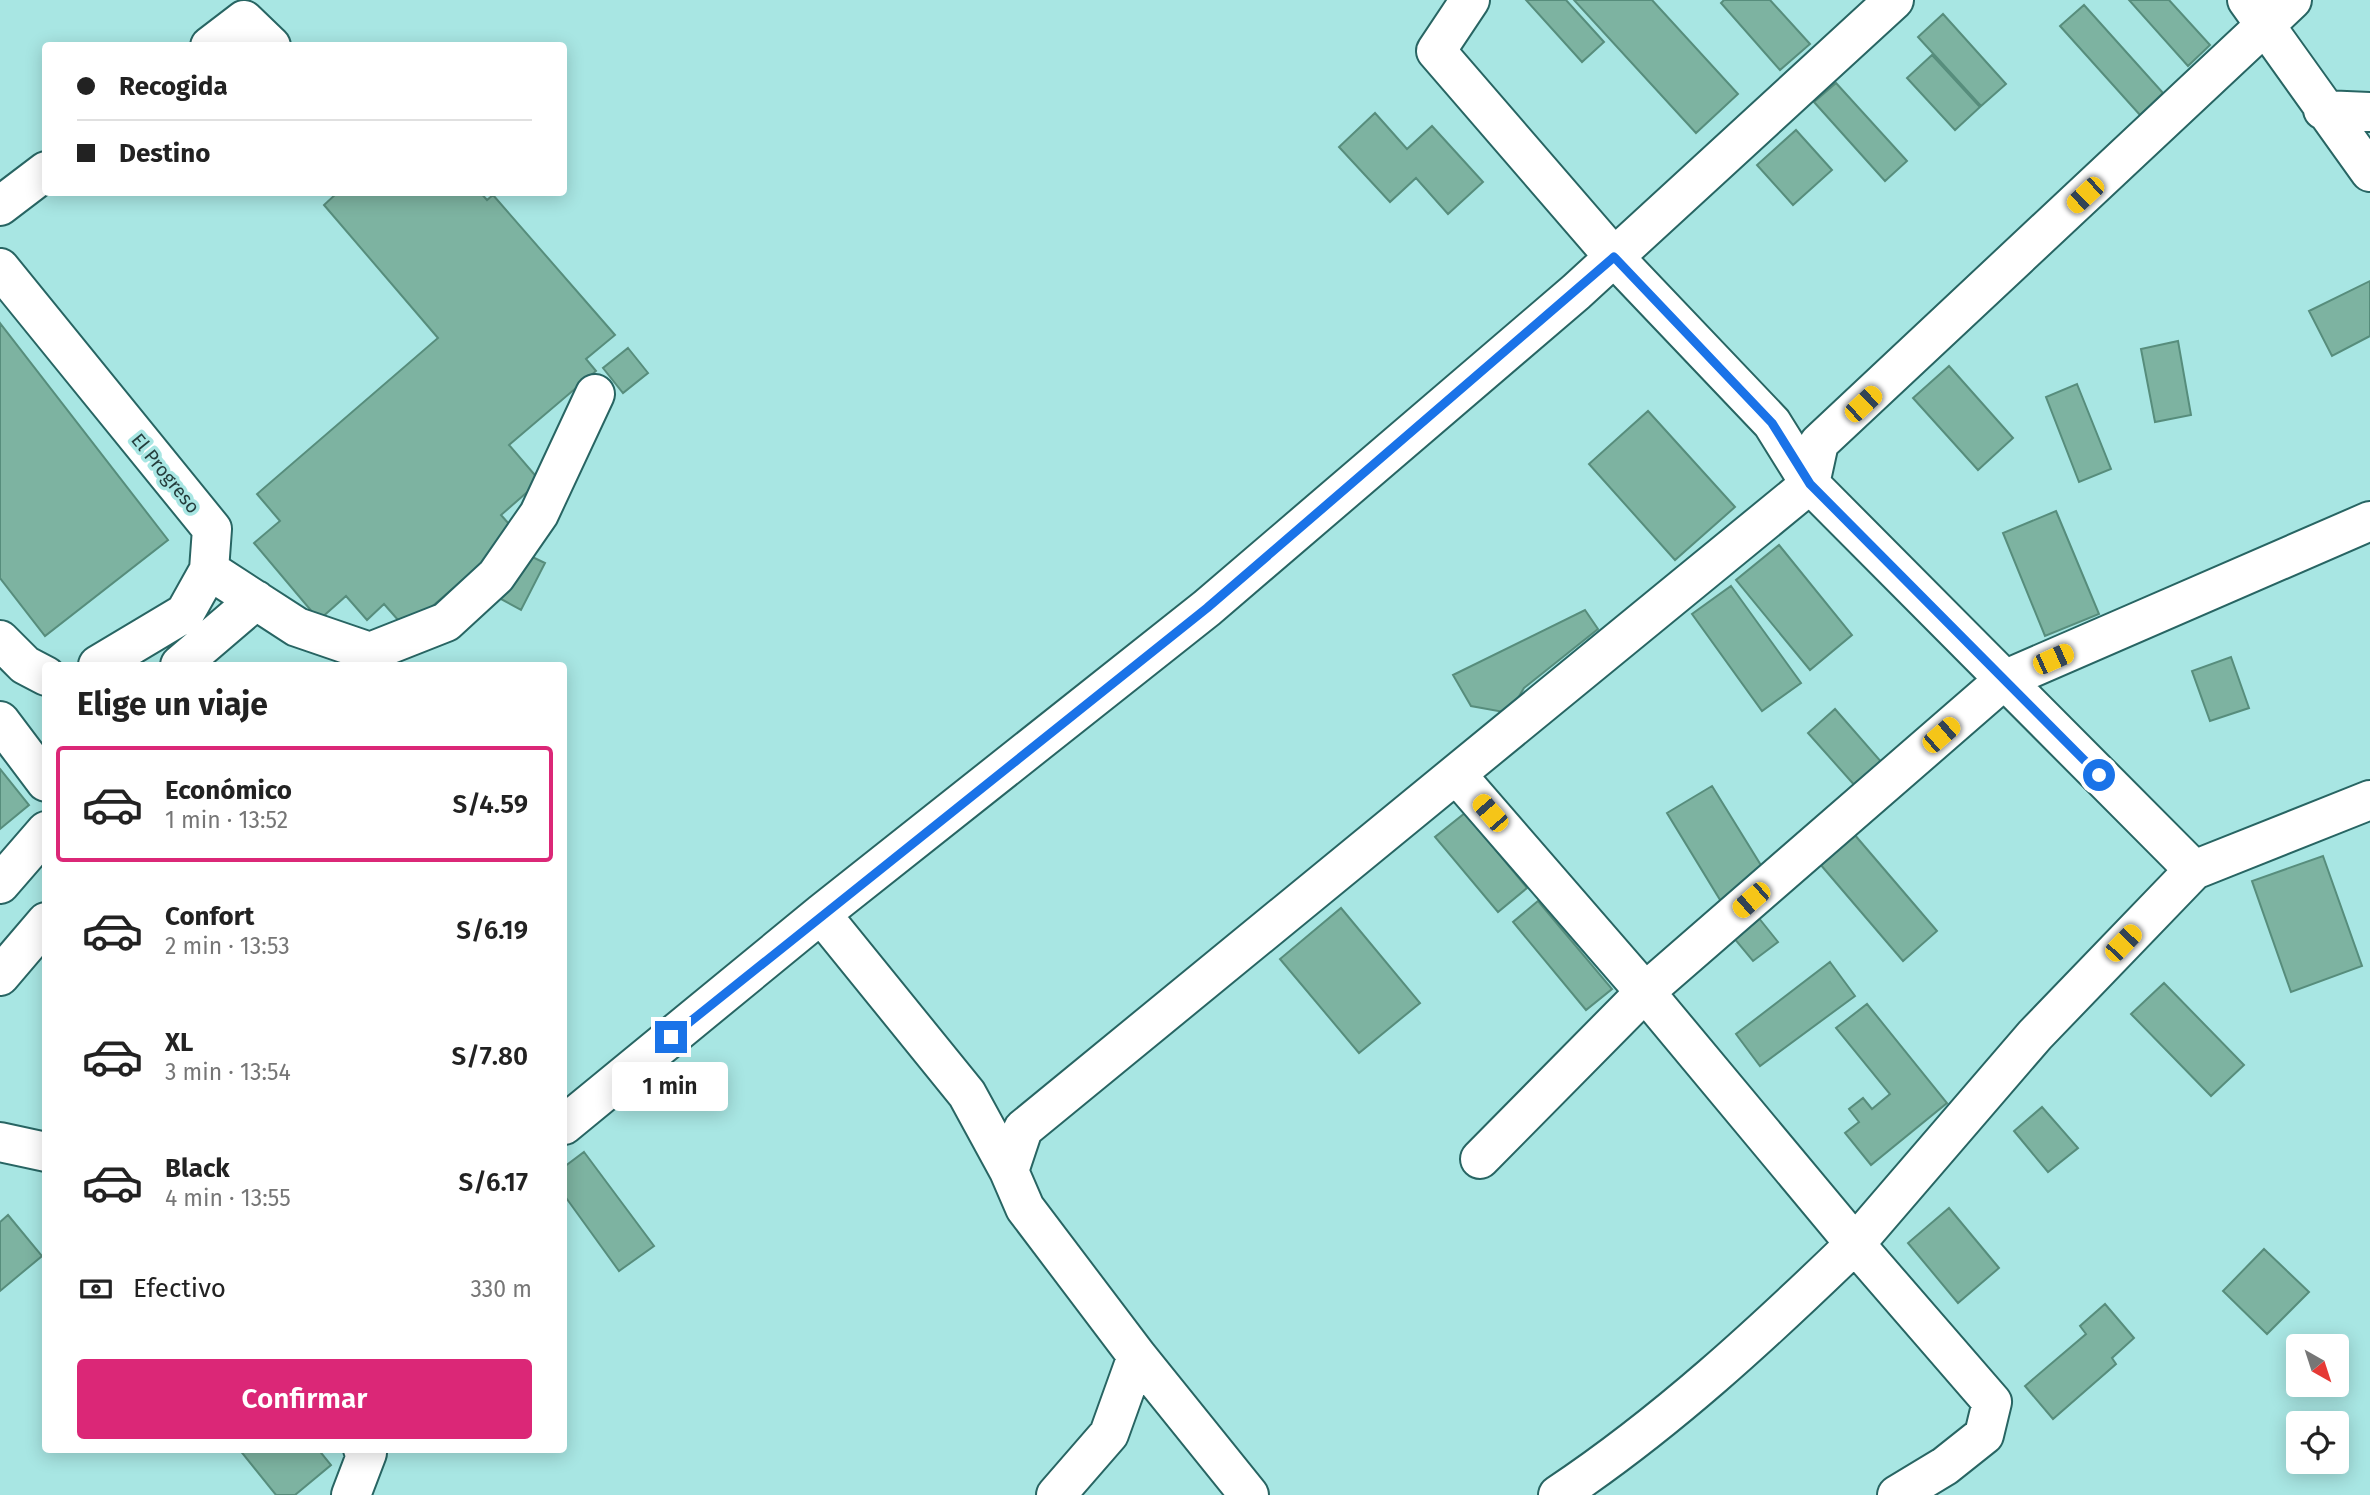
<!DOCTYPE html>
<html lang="es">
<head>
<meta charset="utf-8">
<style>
	:root { --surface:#fff; --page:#f2f2f2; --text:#222; --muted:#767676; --line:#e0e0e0; --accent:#db2777 }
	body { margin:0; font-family:"Fira Sans",sans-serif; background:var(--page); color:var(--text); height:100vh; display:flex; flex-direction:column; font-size:26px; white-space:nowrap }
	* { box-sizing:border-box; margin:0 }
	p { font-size:23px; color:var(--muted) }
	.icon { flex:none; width:38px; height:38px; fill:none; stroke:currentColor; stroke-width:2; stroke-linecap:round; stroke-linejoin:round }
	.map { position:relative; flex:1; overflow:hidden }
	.panel { position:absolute; left:42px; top:662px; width:525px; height:791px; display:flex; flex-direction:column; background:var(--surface); border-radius:7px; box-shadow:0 4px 18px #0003 }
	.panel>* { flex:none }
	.banner { position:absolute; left:42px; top:42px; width:525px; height:154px; border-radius:7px; box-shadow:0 4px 18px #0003; display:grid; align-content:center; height:154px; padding:0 35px; background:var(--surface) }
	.needle { width:46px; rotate:141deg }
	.fabs { position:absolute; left:2286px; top:1334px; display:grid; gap:14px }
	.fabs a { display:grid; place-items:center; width:63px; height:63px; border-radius:7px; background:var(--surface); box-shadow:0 4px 18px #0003; font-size:35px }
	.end { position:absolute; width:32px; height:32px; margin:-16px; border:9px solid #1a73e8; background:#fff; box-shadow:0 0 0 4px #fff }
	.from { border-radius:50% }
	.bubble { position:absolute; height:49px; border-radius:7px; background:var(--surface); box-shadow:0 4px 18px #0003; font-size:23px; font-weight:600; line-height:49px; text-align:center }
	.car { position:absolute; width:21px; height:42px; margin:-21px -10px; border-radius:9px; box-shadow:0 0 5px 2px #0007; background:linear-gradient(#f5c518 24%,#345 0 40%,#f5c518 0 76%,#345 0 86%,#f5c518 0) }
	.banner b { display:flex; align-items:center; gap:24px; height:66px; font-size:26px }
	.banner b+b { border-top:2px solid var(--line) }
	.banner i { width:18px; height:18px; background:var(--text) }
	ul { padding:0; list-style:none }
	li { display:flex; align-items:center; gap:21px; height:116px; margin:0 14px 10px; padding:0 21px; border:4px solid transparent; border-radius:7px }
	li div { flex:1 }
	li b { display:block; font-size:26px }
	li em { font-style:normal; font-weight:600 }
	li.on { border-color:var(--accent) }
	li>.icon { width:63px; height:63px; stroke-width:1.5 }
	h2 { padding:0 35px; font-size:32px; line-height:84px }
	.pay { display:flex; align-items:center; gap:18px; height:77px; padding:0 35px; font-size:26px }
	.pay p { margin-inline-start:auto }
	.primary-button { display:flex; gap:14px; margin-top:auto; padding:14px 35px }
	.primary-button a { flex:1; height:80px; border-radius:7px; background:var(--accent); color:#fff; font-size:28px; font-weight:600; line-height:80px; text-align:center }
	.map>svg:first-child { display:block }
	.building { fill:#7db3a1; stroke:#578d7c; stroke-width:2 }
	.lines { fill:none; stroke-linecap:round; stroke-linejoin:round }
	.minor-casing { stroke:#286563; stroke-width:42 }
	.minor { stroke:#fff; stroke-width:38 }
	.route { stroke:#1a73e8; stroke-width:9 }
	.labels { text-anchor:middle; stroke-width:7; stroke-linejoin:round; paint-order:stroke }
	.street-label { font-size:19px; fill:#253e3d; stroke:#a8e6e3 }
</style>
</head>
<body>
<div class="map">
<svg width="2370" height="1495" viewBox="0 0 2370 1495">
	<rect width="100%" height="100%" fill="#a8e6e3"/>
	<path class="building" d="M1526,0H1566L1604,42L1582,62Z
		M1574,0H1652L1738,94L1696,133Z
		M1724,0H1770L1810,44L1780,70L1721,3Z
		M2129,0H2169L2210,45L2188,66Z
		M2084,5L2163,93L2140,115L2060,26Z
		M1943,14L2006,84L1981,106L1918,37Z
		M1932,55L1980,107L1955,130L1907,78Z
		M1836,83L1907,161L1885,181L1814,102Z
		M1375,113L1407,149L1432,126L1483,182L1448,214L1416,178L1390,202L1339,147Z
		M1796,130L1832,170L1793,205L1757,165Z
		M338,192H480L487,200L493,195L615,335L586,359L596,371L509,445L540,481L501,515L517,533L406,629L384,604L367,620L346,596L319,620L254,543L280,521L257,494L438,338L324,205Z
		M2370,281V336L2332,356L2309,311Z
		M0,323L168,540L45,636L0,578Z
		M2178,341L2191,415L2155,422L2141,349Z
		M628,348L648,373L623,393L603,368Z
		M1949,366L2013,438L1978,470L1913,398Z
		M2077,384L2111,469L2079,482L2046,397Z
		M1648,411L1735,507L1675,560L1589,464Z
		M2056,511L2099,614L2045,636L2003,533Z
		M1779,545L1852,635L1810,670L1736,580Z
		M524,553L545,563L521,610L501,599Z
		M1731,586L1801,683L1762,711L1692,614Z
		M1585,610L1598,629L1524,688L1509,713L1471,706L1453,675Z
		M2231,657L2249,708L2210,721L2192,671Z
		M1835,709L1883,764L1857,788L1808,733Z
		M0,769L29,805L0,829Z
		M1712,786L1767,875L1722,903L1667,813Z
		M1465,813L1527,888L1498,912L1435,837Z
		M1854,834L1937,931L1903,961L1820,864Z
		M2323,856L2362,966L2291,992L2252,881Z
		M1538,901L1612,989L1586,1010L1513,922Z
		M1341,908L1420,1003L1359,1053L1280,959Z
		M1758,917L1778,942L1753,961L1733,937Z
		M1830,962L1855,996L1760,1066L1736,1034Z
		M2164,983L2244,1065L2211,1096L2131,1014Z
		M1867,1004L1947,1103L1871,1165L1845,1133L1859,1122L1849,1109L1863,1098L1872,1109L1890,1094L1836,1028Z
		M2042,1107L2078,1148L2048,1172L2014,1131Z
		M584,1152L654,1246L619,1271L564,1195V1167Z
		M1949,1208L1999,1268L1958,1303L1908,1243Z
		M8,1215L42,1256L0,1291V1222Z
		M2264,1249L2309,1292L2267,1334L2223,1291Z
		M2105,1304L2134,1338L2112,1358L2116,1364L2053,1419L2025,1386L2086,1334L2080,1326Z
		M239,1449H318L331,1465L295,1495H276Z"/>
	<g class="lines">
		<defs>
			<path id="minor" d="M2247,0L2370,172
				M210,46L244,20L271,46
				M2323,110L2370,112
				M0,206L46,171
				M0,268L212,529L209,570L185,613L98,665
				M209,570L297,627L370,652L446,622L496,576L539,514L595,394
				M0,640L25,665L46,676
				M180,665L256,600
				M0,721L46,782
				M1456,774L1645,992L1855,1244C1762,1334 1666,1423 1558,1495
				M2194,870L2370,800
				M0,884L46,831
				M0,976L46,922
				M564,1125L821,914
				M0,1142L46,1152
				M1480,1159L1645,992L2004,680L2370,521
				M1009,1171L967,1094L821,914L1207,608L1576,292L1894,0
				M351,1495L367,1453L363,1449
				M1056,1495L1109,1434L1137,1356
				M1249,1495L1137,1356L1025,1208L1009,1171L1023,1129L1810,484L1772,423L1614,257L1436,51L1470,0
				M1897,1495L1945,1466L1984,1435L1992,1402L1855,1244L2035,1035L2194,870L1810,484L1819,443L2292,0"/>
		</defs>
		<use href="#minor" class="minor-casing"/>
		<use href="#minor" class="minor"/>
	</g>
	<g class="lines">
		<path class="route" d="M671,1037L1207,608L1614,257L1772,423L1810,484L2099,775"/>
	</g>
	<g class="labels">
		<g class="street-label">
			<text transform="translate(166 473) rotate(51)" y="7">El Progreso</text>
		</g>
	</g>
</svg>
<div class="fabs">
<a><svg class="needle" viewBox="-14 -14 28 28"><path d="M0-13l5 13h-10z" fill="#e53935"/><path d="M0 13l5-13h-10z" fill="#767676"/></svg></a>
<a><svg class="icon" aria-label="locate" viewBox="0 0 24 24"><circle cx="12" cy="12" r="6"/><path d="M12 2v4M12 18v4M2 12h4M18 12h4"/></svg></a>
</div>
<i class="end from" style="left:2099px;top:775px"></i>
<i class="end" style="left:671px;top:1037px"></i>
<div class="bubble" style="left:612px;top:1062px;width:116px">1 min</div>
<i class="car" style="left:2085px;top:195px;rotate:227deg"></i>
<i class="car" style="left:1863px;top:404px;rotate:47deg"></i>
<i class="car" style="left:2053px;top:659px;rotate:66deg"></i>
<i class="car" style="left:1941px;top:735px;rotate:49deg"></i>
<i class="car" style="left:1490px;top:813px;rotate:319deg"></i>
<i class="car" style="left:1751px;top:900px;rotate:229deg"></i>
<i class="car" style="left:2123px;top:943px;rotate:44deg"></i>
<div class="banner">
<b><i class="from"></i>Recogida</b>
<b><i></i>Destino</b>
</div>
<section class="panel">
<h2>Elige un viaje</h2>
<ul>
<li class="on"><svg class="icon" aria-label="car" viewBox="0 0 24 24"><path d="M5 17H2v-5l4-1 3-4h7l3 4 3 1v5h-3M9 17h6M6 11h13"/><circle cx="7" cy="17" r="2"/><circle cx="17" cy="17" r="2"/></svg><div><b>Económico</b><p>1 min · 13:52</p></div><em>S/4.59</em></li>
<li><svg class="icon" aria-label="car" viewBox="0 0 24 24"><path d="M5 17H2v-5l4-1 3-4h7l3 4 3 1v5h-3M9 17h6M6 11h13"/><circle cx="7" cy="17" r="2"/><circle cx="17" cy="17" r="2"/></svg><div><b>Confort</b><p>2 min · 13:53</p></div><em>S/6.19</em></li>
<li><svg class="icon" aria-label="car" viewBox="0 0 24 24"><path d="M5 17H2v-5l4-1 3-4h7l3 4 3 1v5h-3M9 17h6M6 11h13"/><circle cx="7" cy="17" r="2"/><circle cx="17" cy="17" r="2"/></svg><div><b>XL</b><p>3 min · 13:54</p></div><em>S/7.80</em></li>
<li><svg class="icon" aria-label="car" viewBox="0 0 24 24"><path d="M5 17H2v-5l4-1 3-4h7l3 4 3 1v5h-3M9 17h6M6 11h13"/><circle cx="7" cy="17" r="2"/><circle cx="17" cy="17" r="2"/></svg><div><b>Black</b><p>4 min · 13:55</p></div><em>S/6.17</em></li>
</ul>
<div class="pay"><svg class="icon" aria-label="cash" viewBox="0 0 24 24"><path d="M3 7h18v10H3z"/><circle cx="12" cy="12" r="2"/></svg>Efectivo<p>330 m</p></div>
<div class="primary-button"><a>Confirmar</a></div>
</section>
</div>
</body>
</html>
